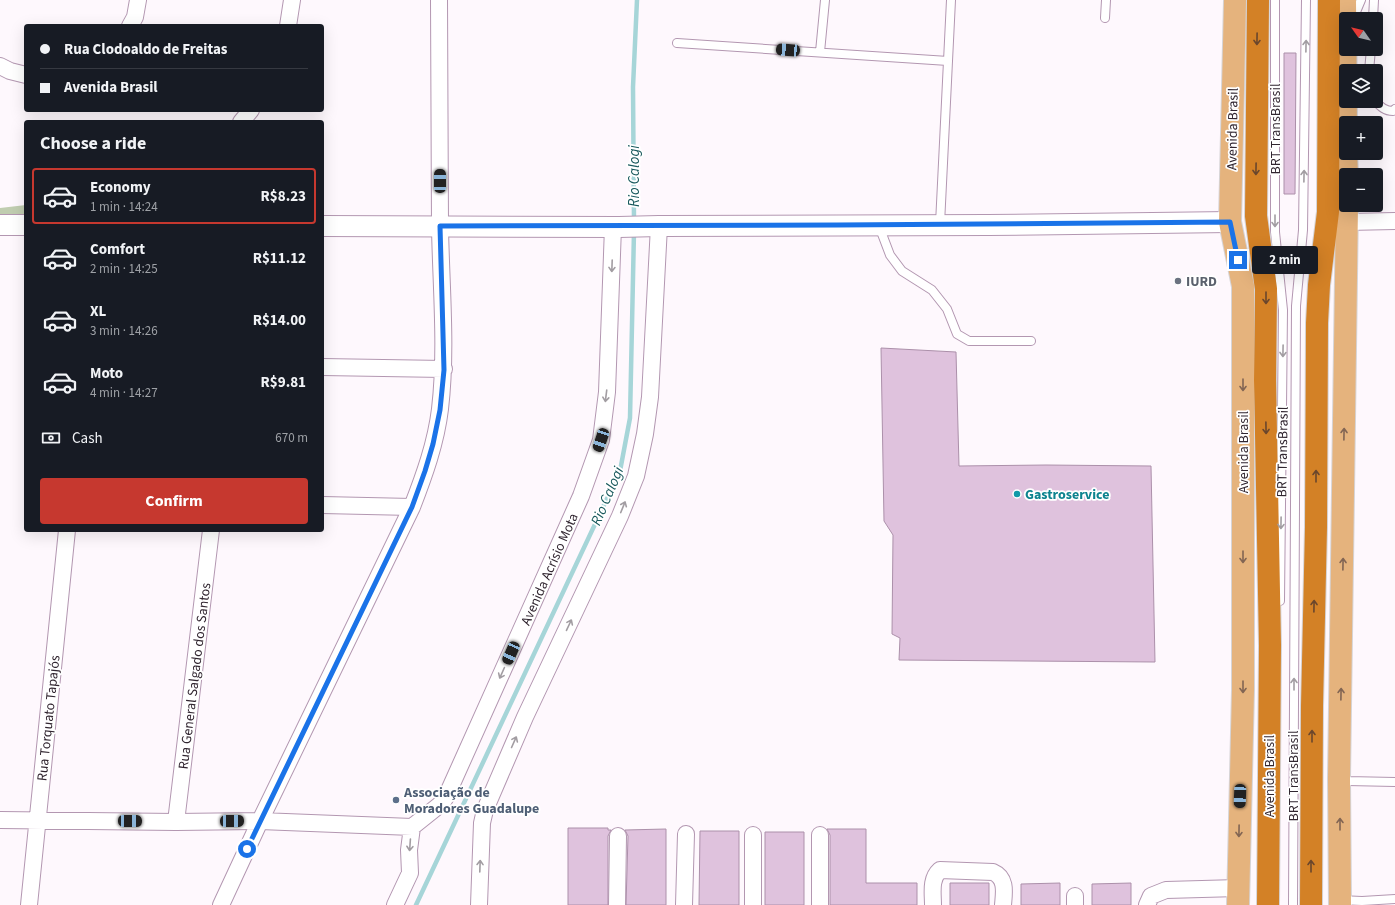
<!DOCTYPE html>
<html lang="en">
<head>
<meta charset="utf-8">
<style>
	:root { --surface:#171b24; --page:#242831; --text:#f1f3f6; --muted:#9ea1a6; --line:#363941; --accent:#c6382f }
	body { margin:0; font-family:"Source Sans 3",sans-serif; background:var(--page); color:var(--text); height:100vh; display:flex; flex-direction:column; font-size:15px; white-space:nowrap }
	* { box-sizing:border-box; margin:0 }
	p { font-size:13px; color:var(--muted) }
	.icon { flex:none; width:22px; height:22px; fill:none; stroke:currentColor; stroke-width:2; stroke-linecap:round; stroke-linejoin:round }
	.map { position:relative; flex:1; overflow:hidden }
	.side { position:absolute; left:24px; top:120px; width:300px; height:412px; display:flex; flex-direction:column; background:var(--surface); border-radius:4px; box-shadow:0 4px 16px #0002 }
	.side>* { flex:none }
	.guide { position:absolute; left:24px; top:24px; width:300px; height:88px; border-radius:4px; box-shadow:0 4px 16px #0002; display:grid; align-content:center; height:88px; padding:0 16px; background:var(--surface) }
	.needle { width:26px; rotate:304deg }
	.fabs { position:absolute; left:1339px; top:12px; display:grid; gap:8px }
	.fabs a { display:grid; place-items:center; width:44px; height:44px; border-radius:4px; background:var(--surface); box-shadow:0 4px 16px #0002; font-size:20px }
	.end { position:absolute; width:18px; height:18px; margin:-9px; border:5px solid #1a73e8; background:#fff; box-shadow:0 0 0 2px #fff }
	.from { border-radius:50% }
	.bubble { position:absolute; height:28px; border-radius:4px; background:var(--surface); box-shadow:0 4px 16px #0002; font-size:13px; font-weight:700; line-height:28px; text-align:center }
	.car { position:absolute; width:12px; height:24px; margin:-12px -6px; border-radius:5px; box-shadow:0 0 3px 1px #0007; background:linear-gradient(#222 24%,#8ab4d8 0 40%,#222 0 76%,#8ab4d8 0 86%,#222 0) }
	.guide b { display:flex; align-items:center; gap:14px; height:38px; font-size:15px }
	.guide b+b { border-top:1px solid var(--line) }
	.guide i { width:10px; height:10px; background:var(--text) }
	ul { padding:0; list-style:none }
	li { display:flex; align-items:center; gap:12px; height:56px; margin:0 8px 6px; padding:0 8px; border:2px solid transparent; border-radius:4px }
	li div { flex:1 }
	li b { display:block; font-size:15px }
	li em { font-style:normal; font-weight:700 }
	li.active { border-color:var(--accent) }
	li>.icon { width:36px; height:36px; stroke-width:1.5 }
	h2 { padding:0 16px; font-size:18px; line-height:48px }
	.pay { display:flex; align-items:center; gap:10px; height:44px; padding:0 16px; font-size:15px }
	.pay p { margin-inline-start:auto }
	.action { display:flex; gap:8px; margin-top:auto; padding:8px 16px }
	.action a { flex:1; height:46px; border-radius:4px; background:var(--accent); color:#fff; font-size:16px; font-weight:700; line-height:46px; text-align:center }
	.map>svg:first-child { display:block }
	.green { fill:#c0cdb0 }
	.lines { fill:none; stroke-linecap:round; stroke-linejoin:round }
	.stream { stroke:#a6d5d8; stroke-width:4.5 }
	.building { fill:#dfc2dd; stroke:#ac90aa }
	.service-casing { stroke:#b397b1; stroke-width:10 }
	.minor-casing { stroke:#b397b1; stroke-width:18 }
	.tertiary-casing { stroke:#b397b1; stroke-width:22 }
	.primary-casing { stroke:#d6d4d6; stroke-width:24 }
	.motorway-casing { stroke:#d6d4d6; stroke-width:24 }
	.service { stroke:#fff; stroke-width:8 }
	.minor { stroke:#fff; stroke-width:16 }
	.tertiary { stroke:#fff; stroke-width:20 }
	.primary { stroke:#e5b37d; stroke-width:22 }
	.motorway { stroke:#d38126; stroke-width:22 }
	.oneway { stroke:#6a462c }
	.oneway2 { stroke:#a29da2 }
	.oneway3 { stroke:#826553 }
	.route { stroke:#1a73e8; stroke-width:5 }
	.worship-dot { fill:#6b7280; stroke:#fff; stroke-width:1.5 }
	.culture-dot { fill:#0f9aa8; stroke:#fff; stroke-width:1.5 }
	.service-dot { fill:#5c6f8a; stroke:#fff; stroke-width:1.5 }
	.labels { text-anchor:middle; stroke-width:3.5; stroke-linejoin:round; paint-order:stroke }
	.street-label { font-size:14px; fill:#312630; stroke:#fff }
	.worship-label { font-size:14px; font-weight:bold; fill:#5b616d; stroke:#fff; text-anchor:start }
	.culture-label { font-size:14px; font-weight:bold; fill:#0d838f; stroke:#fff; text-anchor:start }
	.service-label { font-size:14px; font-weight:bold; fill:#4e5e75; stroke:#fff; text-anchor:start }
	.water-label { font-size:15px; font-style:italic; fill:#18585c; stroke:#fff }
</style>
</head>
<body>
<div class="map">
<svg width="1395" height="905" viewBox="0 0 1395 905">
	<rect width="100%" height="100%" fill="#fef8fd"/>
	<path class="green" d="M26,205V224H0V208Z"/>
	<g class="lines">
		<path class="stream" d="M634,222L633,87L637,0
			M416,905L620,471L630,418L634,231"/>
	</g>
	<path class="building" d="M1284,53H1296L1295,194H1284Z
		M881,348L956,352L959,466L1046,465L1151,466L1155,662L899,660L900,638L892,634L893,535L884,521Z
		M568,828H608V830H611L608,836V905H568Z
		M666,829V905H626L628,836L625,830Z
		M827,829H866V883H917V905H830V835Z
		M700,831H739V905H699Z
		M765,832H804V905H765Z
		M950,883H989V905H950Z
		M1060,883V905H1021V884Z
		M1131,883V905H1092V884Z"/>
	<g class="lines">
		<defs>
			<path id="service" d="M1275,0V232L1283,310L1280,601
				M1105,18L1106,0
				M1353,19L1361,0
				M1373,19L1374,0
				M677,43L948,61
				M820,52L825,0
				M1369,71L1371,49
				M1375,101C1381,107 1385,111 1393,111L1395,109
				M940,224L951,0
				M879,226L890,255L902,271L932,290L947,309L957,334L969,341H1031
				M1340,779L1347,781L1395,782
				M1340,900L1362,901L1395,899
				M1293,905L1296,306L1303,230L1306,0"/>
			<path id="minor" d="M130,26L135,17L138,0
				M288,26L292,0
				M0,66L10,71L26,75
				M241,122L251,110
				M1347,222L1395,221
				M322,367L444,369
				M322,505L412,507
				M0,820L176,822L260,821L412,827
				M176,822L211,530
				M29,905L67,530
				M221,905L260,821L412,507C424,476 436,443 440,409C447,349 441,287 440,227C439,151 440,76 439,0
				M395,905L410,873L409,850L412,827L442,803L447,795L581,496L601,440L607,392L613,227
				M479,905L482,823L485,810L525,717L620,516L636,476L645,434L650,397L659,226
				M617,905L618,836
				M684,905L686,834
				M753,905V835
				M820,905V835
				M933,905C933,893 930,879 940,870L993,872C1007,878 1004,893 1003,905
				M1075,905V896
				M1147,905L1151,896L1166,890L1238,888"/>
			<path id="tertiary" d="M0,225H26
				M322,226L619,227L659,226L988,225L1230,222"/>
			<path id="primary" d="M1235,0L1230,222L1243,286V690L1238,905
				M1345,0L1346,135
				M1346,153L1347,175
				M1340,905L1339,779L1347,205"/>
			<path id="motorway" d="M1258,0L1256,216L1266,289L1265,380L1270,645L1268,905
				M1311,905L1312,706L1316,527L1317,323L1319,285L1328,212L1329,0"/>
		</defs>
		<use href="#service" class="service-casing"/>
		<use href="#minor" class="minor-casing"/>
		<use href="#tertiary" class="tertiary-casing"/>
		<use href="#primary" class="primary-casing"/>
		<use href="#motorway" class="motorway-casing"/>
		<use href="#service" class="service"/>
		<use href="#minor" class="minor"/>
		<use href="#tertiary" class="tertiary"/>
		<use href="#primary" class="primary"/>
		<use href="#motorway" class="motorway"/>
	</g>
	<defs><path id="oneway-shaft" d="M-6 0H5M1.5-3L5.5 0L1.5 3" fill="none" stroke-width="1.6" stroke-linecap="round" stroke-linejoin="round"/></defs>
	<g class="oneway">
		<use href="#oneway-shaft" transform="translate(1257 39) rotate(91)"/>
		<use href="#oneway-shaft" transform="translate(1256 169) rotate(91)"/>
		<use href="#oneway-shaft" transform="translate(1266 298) rotate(90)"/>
		<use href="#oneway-shaft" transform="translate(1266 428) rotate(89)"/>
		<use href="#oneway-shaft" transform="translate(1316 476) rotate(-90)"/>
		<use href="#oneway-shaft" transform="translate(1314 606) rotate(-89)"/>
		<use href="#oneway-shaft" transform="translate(1312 736) rotate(-90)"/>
		<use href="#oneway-shaft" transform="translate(1311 866) rotate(-90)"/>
	</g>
	<g class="oneway2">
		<use href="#oneway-shaft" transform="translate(1306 46) rotate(-89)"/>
		<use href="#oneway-shaft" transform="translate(1304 176) rotate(-89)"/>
		<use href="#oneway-shaft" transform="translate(1275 221) rotate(90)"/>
		<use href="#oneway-shaft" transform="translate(612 266) rotate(92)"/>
		<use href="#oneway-shaft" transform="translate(1283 351) rotate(91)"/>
		<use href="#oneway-shaft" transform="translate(606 396) rotate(97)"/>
		<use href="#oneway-shaft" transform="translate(623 507) rotate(-68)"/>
		<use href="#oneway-shaft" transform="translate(1281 523) rotate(91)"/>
		<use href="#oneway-shaft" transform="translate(569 625) rotate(-65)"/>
		<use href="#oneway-shaft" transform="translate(502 673) rotate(114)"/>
		<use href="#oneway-shaft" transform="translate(1294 684) rotate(-90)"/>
		<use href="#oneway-shaft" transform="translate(514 742) rotate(-66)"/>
		<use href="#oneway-shaft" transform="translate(410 845) rotate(94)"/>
		<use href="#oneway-shaft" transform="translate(480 866) rotate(-88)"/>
	</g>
	<g class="oneway3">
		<use href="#oneway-shaft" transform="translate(1243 385) rotate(90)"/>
		<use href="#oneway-shaft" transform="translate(1344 434) rotate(-89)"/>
		<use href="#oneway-shaft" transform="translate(1243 557) rotate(90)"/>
		<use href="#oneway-shaft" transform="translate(1343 564) rotate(-89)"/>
		<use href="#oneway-shaft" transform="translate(1243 687) rotate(90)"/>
		<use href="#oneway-shaft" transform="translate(1341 694) rotate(-89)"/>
		<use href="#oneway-shaft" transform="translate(1340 824) rotate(-90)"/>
		<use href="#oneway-shaft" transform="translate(1239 831) rotate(91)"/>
	</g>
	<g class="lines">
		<path class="route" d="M247,849L412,507L425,471L433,444L440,410L444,370L440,226C703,226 967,225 1230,222L1238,260"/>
	</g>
	<circle class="worship-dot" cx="1178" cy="281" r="4"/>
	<circle class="culture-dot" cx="1017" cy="494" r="4"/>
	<circle class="service-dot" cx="396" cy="800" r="4"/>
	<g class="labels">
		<g class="street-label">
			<text transform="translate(1232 129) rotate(-89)" y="5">Avenida Brasil</text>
			<text transform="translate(1275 129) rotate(-90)" y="5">BRT TransBrasil</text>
			<text transform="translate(1243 452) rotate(-90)" y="5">Avenida Brasil</text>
			<text transform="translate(1282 452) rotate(-89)" y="5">BRT TransBrasil</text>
			<text transform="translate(549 569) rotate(-66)" y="5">Avenida Acrísio Mota</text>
			<text transform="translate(194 676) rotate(-83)" y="5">Rua General Salgado dos Santos</text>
			<text transform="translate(48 718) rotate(-84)" y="5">Rua Torquato Tapajós</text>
			<text transform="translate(1269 776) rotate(-90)" y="5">Avenida Brasil</text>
			<text transform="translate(1293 776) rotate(-90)" y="5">BRT TransBrasil</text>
		</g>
		<g class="worship-label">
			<text x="1186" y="286">IURD</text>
		</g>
		<g class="culture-label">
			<text x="1025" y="499">Gastroservice</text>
		</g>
		<g class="service-label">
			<text x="404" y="797">Associação de<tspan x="404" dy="16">Moradores Guadalupe</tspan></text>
		</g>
		<g class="water-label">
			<text transform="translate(634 176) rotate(-90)" y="5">Rio Calogi</text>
			<text transform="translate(607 496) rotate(-67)" y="5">Rio Calogi</text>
		</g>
	</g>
</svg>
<div class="fabs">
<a><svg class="needle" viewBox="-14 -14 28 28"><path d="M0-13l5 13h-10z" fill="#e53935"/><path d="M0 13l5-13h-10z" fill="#9ea1a6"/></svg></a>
<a><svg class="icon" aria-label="layers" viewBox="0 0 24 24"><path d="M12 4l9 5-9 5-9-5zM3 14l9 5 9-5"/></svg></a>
<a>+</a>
<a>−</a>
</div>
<i class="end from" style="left:247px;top:849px"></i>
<i class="end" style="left:1238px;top:260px"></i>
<div class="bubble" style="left:1252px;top:246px;width:66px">2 min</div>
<i class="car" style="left:788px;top:50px;rotate:274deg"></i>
<i class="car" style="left:440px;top:181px;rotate:0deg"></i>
<i class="car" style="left:601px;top:440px;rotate:199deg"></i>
<i class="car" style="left:511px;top:653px;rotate:204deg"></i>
<i class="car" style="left:1240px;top:796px;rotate:182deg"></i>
<i class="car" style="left:130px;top:821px;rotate:91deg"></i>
<i class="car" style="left:232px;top:821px;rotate:89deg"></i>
<div class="guide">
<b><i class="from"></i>Rua Clodoaldo de Freitas</b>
<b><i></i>Avenida Brasil</b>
</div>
<section class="side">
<h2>Choose a ride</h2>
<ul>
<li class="active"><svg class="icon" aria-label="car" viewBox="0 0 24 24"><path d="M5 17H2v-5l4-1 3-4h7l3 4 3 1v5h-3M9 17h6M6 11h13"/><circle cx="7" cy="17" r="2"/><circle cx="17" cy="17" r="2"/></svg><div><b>Economy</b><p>1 min · 14:24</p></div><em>R$8.23</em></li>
<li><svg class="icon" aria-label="car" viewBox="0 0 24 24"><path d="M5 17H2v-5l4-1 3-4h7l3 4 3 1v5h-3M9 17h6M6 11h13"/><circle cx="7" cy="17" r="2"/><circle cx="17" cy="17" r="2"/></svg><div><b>Comfort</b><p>2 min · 14:25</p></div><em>R$11.12</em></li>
<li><svg class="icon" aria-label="car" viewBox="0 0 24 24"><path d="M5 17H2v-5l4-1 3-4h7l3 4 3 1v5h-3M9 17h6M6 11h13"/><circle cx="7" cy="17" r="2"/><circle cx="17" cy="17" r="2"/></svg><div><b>XL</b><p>3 min · 14:26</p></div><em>R$14.00</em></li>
<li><svg class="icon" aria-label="car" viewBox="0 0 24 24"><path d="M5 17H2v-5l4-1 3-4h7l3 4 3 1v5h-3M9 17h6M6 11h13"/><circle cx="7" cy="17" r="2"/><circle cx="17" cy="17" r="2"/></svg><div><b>Moto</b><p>4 min · 14:27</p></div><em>R$9.81</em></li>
</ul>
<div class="pay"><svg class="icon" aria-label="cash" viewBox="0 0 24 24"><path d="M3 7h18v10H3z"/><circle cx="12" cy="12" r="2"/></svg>Cash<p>670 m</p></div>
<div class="action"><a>Confirm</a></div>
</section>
</div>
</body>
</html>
